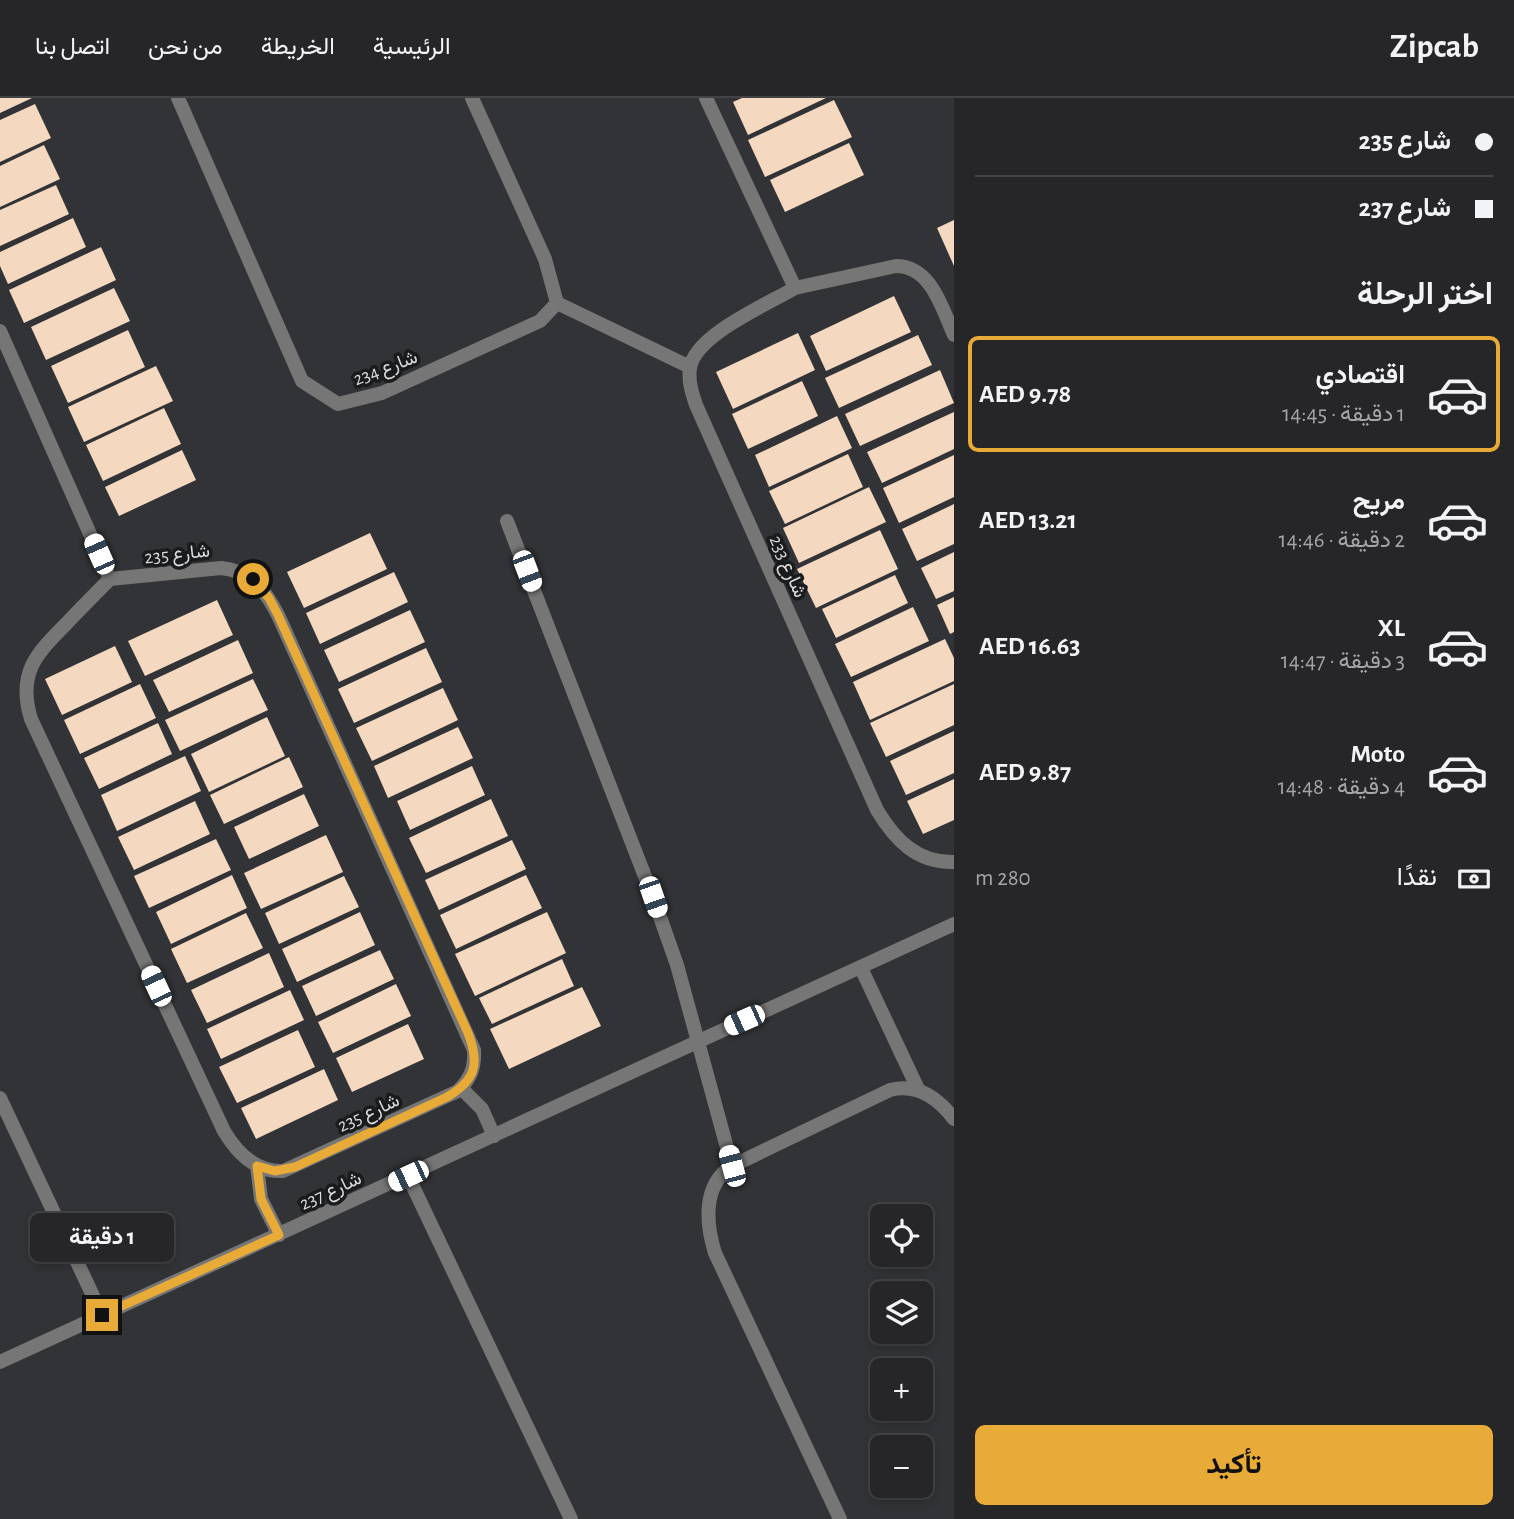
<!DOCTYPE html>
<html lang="ar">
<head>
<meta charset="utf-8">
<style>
	:root { --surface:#262628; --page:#2e2e30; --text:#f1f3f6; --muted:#a4a5a8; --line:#424345; --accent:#e9ab38 }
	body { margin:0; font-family:"Alegreya Sans",Vazirmatn,sans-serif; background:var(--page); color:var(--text); direction:rtl; height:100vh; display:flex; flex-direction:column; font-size:26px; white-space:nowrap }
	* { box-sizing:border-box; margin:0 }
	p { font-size:23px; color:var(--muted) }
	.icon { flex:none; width:38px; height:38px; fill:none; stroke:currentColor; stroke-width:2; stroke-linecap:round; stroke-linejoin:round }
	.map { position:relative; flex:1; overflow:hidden; direction:ltr }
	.sheet { display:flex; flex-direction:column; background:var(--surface); width:560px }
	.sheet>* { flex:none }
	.banner { display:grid; align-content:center; height:154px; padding:0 21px; background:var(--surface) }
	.buttons { position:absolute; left:870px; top:1106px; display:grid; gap:14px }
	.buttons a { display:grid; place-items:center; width:63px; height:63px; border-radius:10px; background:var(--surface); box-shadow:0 4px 10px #0003,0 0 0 2px var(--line); font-size:35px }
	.end { position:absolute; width:32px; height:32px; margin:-16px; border:9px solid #e9ab38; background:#111; box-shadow:0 0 0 4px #111 }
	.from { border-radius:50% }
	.bubble { position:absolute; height:49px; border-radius:10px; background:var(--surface); box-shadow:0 4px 10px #0003,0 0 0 2px var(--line); font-size:23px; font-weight:700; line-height:49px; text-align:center; direction:rtl }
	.car { position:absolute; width:21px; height:42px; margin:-21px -10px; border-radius:9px; box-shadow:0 0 5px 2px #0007; background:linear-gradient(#fff 24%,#345 0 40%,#fff 0 76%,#345 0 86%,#fff 0) }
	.banner b { display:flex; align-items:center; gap:24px; height:66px; font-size:26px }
	.banner b+b { border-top:2px solid var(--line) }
	.banner i { width:18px; height:18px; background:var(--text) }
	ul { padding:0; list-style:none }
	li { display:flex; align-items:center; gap:21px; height:116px; margin:0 14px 10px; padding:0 7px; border:4px solid transparent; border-radius:10px }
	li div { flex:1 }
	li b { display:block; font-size:26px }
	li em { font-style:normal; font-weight:700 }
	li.selected { border-color:var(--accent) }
	li>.icon { width:63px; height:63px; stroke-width:1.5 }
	h2 { padding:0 21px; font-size:32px; line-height:84px }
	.pay { display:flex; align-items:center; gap:18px; height:77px; padding:0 21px; font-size:26px }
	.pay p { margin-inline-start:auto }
	.cta { display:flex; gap:14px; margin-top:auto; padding:14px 21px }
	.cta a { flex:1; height:80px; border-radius:10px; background:var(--accent); color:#111; font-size:28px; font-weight:700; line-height:80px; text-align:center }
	header { display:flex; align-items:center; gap:42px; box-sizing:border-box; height:98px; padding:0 35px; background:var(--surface); border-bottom:2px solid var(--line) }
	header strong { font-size:33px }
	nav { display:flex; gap:38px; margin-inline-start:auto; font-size:24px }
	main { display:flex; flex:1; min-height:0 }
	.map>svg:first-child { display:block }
	.building { fill:#f5d8c0 }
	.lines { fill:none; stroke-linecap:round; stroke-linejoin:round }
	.service { stroke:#757675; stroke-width:14 }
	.minor { stroke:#757675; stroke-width:14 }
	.route { stroke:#e9ab38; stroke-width:9 }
	.labels { text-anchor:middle; stroke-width:7; stroke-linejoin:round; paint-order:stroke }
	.street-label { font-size:19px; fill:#dbdbdd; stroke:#1a1b1c }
</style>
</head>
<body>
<header>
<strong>Zipcab</strong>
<nav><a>الرئيسية</a><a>الخريطة</a><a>من نحن</a><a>اتصل بنا</a></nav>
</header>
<main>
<section class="sheet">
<div class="banner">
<b><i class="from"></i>شارع 235</b>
<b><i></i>شارع 237</b>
</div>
<h2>اختر الرحلة</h2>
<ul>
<li class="selected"><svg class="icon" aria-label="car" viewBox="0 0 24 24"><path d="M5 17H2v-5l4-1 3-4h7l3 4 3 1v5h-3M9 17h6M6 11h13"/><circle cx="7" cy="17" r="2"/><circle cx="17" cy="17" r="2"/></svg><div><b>اقتصادي</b><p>1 دقيقة · 14:45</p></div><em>AED 9.78</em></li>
<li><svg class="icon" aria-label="car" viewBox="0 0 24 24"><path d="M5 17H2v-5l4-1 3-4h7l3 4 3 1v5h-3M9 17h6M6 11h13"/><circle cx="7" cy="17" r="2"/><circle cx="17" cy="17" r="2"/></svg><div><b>مريح</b><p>2 دقيقة · 14:46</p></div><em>AED 13.21</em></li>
<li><svg class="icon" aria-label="car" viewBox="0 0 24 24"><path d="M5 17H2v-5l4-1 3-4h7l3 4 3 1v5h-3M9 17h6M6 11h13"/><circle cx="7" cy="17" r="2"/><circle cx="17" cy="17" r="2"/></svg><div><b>XL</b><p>3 دقيقة · 14:47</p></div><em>AED 16.63</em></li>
<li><svg class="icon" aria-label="car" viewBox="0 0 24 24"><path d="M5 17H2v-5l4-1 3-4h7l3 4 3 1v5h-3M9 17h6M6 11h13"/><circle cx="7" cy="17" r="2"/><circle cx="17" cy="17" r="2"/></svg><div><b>Moto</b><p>4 دقيقة · 14:48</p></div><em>AED 9.87</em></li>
</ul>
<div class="pay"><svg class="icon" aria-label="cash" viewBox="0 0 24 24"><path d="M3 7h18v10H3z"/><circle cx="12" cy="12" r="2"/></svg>نقدًا<p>280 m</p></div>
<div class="cta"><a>تأكيد</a></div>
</section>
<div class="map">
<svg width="954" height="1421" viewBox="0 0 954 1421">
	<rect width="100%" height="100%" fill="#323336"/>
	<path class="building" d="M0,0H32L0,15Z
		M742,0H826L748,37L733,4Z
		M834,2L852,39L765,79L748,42Z
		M35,6L51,40L0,64V22Z
		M849,45L864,77L785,114L770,82Z
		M44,47L60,81L0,109V68Z
		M56,87L69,116L0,148V112Z
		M73,120L86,149L8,186L0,168V154Z
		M954,122V168L937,130Z
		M101,149L116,182L24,225L9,192Z
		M114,190L130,223L46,262L31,229Z
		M894,198L911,234L826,273L810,238Z
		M128,232L145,269L68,305L51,268Z
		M798,235L815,272L733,311L716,274Z
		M918,237L932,267L839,310L825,280Z
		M156,268L173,303L84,344L68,309Z
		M940,272L954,305L860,348L845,316Z
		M802,283L818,318L748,351L732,316Z
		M164,310L181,346L103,383L86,347Z
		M954,314V351L882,385L867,354Z
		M837,318L852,350L769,389L755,357Z
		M182,352L196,382L119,418L105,389Z
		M848,356L863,389L785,426L769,393Z
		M954,357V399L899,425L883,390Z
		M869,389L886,424L799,465L783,430Z
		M954,406V446L917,463L902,431Z
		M880,432L898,471L816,510L797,471Z
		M370,435L387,471L304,510L287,474Z
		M954,454V493L936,501L921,470Z
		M394,474L408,504L320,546L306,515Z
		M895,477L908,505L836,540L822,511Z
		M954,499V534L950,536L937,507Z
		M217,502L233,537L145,578L128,543Z
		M913,509L929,543L851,579L835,546Z
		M410,512L425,544L339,584L324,552Z
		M945,541L954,560V583L870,622L853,584Z
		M238,542L253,575L169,614L153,582Z
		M115,548L132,584L62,617L45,581Z
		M426,550L442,584L354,625L338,591Z
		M253,581L268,612L180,653L165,622Z
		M140,586L156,620L80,656L64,622Z
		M954,586V627L886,659L870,625Z
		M443,590L458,622L372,663L356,630Z
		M267,619L285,658L209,694L191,656Z
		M158,625L172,656L99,691L84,660Z
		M458,629L473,660L388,700L374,668Z
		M954,633V675L906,697L890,663Z
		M185,658L201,693L117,733L101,697Z
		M289,659L303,689L224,726L210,697Z
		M472,668L485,697L410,732L397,703Z
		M954,681V722L923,736L907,703Z
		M304,696L319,728L249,761L234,729Z
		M491,701L508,738L426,775L409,740Z
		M195,703L210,736L134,772L118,739Z
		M326,737L343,774L261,811L244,775Z
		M216,741L231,772L149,810L134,778Z
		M512,742L526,771L439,812L425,782Z
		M232,777L247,810L171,846L156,814Z
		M526,777L542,810L456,851L440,817Z
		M344,778L359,809L279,846L265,815Z
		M360,814L375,847L297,884L282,851Z
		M547,814L566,855L475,898L455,856Z
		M246,815L263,850L187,885L171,851Z
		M380,852L394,881L316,918L302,888Z
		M269,855L284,889L207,925L191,892Z
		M562,861L574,888L492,926L479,900Z
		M396,886L411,918L333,955L318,924Z
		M582,889L601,928L509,971L490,931Z
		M290,892L304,922L221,961L207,931Z
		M408,926L424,961L352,994L336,960Z
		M298,932L315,969L237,1005L219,969Z
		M324,971L338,1002L256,1041L241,1010Z"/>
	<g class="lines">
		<path class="service" d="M557,205L690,269
			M861,870L918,991"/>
		<path class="minor" d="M178,0L302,283L338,306L382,295L540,223L557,205L545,161L472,0
			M706,0L795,190C766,207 695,237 690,270C688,283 692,295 696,307L877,712C895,742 917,765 954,764
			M795,190L896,168C931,168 942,210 954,237
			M0,233L110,481
			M507,423L653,799L677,867L732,1068
			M221,470C251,473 265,492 278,517L474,952C475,970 471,980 458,993L283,1073C256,1074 237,1055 224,1033L31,621C17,575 36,556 67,525C81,510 95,496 110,481Z
			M461,990L482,1011L494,1038
			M0,1000L102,1217
			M257,1068L261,1101L279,1137
			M408,1078L571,1421
			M0,1264L954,826
			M840,1421L715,1155C706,1126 702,1087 732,1068L890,992C917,985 938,1000 954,1021"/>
	</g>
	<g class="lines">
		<path class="route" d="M102,1217L279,1137L261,1101L257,1068L275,1073L295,1069L447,999C476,982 480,966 468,935L278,517L269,500L253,481"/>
	</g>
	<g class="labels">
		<g class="street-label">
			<text transform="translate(385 269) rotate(-21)" y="7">شارع 234</text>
			<text transform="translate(177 455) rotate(-6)" y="7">شارع 235</text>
			<text transform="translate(789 468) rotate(66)" y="7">شارع 233</text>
			<text transform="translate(368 1014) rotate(-25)" y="7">شارع 235</text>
			<text transform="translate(330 1092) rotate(-25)" y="7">شارع 237</text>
		</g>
	</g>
</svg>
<div class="buttons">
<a><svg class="icon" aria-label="locate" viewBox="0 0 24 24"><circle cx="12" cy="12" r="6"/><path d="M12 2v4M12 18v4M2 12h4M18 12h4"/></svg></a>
<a><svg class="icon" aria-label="layers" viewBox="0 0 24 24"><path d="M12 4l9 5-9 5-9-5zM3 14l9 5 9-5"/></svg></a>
<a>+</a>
<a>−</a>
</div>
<i class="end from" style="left:253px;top:481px"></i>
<i class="end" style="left:102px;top:1217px"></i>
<div class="bubble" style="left:30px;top:1115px;width:144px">1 دقيقة</div>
<i class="car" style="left:99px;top:456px;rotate:336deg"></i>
<i class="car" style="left:527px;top:473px;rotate:159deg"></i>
<i class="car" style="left:653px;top:799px;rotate:161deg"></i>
<i class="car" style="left:156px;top:888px;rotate:335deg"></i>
<i class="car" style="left:744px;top:922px;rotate:246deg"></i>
<i class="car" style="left:732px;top:1068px;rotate:345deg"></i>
<i class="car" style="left:408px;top:1078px;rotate:245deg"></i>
</div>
</main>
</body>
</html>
